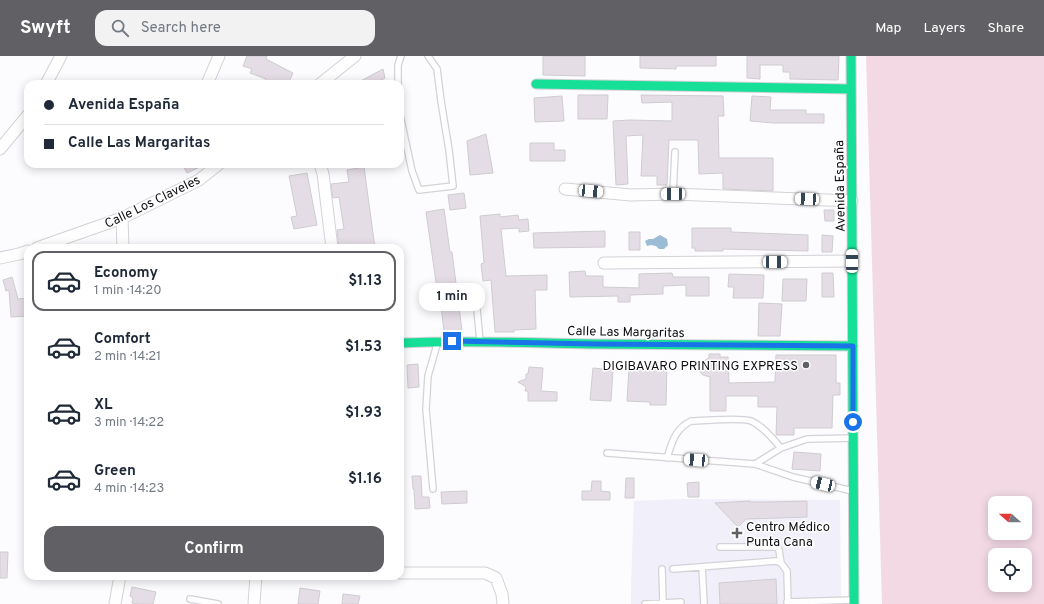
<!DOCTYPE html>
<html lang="en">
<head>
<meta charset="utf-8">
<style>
	:root { --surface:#fff; --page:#f2f2f3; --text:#1f2937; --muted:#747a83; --line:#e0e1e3; --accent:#616064 }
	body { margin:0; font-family:Overpass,sans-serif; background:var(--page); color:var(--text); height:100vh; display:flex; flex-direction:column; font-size:15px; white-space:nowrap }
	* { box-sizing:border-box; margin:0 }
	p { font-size:13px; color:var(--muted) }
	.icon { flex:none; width:22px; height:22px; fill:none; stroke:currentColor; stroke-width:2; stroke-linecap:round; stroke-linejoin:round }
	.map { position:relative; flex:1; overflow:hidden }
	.sheet { position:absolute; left:24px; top:188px; width:380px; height:336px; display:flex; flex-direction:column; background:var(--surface); border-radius:12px; box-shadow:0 2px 10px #0003 }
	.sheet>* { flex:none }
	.hud { position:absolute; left:24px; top:24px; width:380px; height:88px; border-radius:12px; box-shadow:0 2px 10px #0003; display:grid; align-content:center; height:88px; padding:0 20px; background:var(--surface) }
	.needle { width:26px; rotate:291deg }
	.tools { position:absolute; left:988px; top:440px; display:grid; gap:8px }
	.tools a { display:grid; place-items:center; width:44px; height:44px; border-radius:8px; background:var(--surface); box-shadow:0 2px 10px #0003; font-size:20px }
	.end { position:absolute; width:18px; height:18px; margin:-9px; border:5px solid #1a73e8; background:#fff; box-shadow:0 0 0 2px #fff }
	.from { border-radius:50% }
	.bubble { position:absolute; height:28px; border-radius:12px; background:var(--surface); box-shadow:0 2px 10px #0003; font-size:13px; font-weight:700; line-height:28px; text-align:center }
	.car { position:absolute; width:12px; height:24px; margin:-12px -6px; border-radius:5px; box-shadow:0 0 3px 1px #0007; background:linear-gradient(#fff 24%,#345 0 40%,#fff 0 76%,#345 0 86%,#fff 0) }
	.hud b { display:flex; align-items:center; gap:14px; height:38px; font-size:15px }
	.hud b+b { border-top:1px solid var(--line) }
	.hud i { width:10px; height:10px; background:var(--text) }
	ul { padding:7px 0 0; list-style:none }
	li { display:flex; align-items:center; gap:12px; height:60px; margin:0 8px 6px; padding:0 12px; border:2px solid transparent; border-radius:12px }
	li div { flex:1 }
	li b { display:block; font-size:15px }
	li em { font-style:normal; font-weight:700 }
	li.current { border-color:var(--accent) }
	li>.icon { width:36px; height:36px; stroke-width:1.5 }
	.cta { display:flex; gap:8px; margin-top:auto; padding:8px 20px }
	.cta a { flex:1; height:46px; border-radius:12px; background:var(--accent); color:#fff; font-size:16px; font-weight:700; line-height:46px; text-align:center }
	header { display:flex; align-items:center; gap:24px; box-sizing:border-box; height:56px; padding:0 20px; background:var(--accent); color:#fff }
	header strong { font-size:19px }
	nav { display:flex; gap:22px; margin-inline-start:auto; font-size:14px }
	.search { width:280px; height:36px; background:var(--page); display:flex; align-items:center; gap:10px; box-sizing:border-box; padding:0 14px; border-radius:12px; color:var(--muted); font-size:15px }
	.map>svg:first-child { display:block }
	.built { fill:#f1eff9 }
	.green { fill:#f2d9e4; fill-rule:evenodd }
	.water { fill:#9abcd5 }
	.building { fill:#e5dde6; stroke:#cfccd0 }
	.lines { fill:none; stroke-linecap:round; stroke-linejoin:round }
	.lane-casing { stroke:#d3d2d6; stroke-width:8 }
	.street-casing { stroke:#d3d2d6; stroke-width:13 }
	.fast-casing { stroke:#d3d2d6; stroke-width:11 }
	.lane { stroke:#fffeff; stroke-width:5.5 }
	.street { stroke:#fffeff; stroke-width:11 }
	.fast { stroke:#16e098; stroke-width:9 }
	.route { stroke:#1a73e8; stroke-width:5 }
	.poi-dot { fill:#616064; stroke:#fff; stroke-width:1.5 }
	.labels { text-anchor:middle; stroke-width:3; stroke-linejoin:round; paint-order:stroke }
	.street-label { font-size:13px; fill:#0e0d11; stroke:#fff }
	.poi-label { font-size:13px; fill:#0e0d11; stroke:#fff; text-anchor:end }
</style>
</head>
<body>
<header>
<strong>Swyft</strong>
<div class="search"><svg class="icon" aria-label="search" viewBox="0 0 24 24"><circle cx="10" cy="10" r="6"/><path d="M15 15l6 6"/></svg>Search here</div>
<nav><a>Map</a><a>Layers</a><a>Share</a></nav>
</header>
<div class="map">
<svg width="1044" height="548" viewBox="0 0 1044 548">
	<rect width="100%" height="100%" fill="#fcfbfe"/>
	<path class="built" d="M684,443L840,444L841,548H631V532L634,445Z"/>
	<path class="green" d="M866,0H1044V548H882ZM995,447H1025V477H995ZM995,499H1025V529H995Z"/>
	<path class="water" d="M660,179L667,183L668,189L664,193H659L656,190L651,189L647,190L645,185L649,183H653Z"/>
	<path class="building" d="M247,0H267L266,3L293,17L288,28H273L265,24L266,23L250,17L252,13L243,10Z
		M543,0H585V20L543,19Z
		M640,0H716V10H676V13L640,12Z
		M747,0H839L838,24L790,23V16H783V9H760V23L747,22Z
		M383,13L385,22L381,24V28H355Z
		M578,39H608L607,63H578Z
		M641,39L723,40L724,60H718L719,102H773V135L723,133V117L699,118L698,84H669L667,129H657V120H641L643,79L626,80L628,128L616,129L613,65L630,64L672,65V46L642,47Z
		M562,40L564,65L535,66L534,42Z
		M752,40L771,41L770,54H806V58H824V67H773L750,65Z
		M486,78L493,117L470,119L467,85Z
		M530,87H554V94H565V105H530Z
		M182,108H206L187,117Z
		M364,111L375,192H339L337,174L344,173L339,141L333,142L331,128L349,126L347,114Z
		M307,117L317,169L294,173L291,161L297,160L289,120Z
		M464,137L466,152L450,154L448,139Z
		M444,153L450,196H452L462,274L444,276L439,232L437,233L426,156Z
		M824,154H834V165H825Z
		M500,158V161L518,159L519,164L528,163L529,175L519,176V172L501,173L506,220L547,219V234H535L536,273L514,274V276H495L491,224L483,225L481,208L484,207L480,160Z
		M692,172H731V176L808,179V195L723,193V195H695V192H692Z
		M605,175V191L534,192L533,177Z
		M629,176H640V194H629Z
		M822,179L833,180L832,196H822Z
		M585,215L586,220H603V231L639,232V218L672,217L673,221H709V240H686V229L663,230V238L630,239V246H618V240L570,241L569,216Z
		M822,217H833L834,241H822Z
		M729,218L764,219L763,242H733L734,231H728Z
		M12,221L18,243L28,242V260L11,261L9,234L6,235L3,224Z
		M783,223H807L806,245H782Z
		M759,247L782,248L780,280H758Z
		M709,298H720V301H728L729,327L775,326L776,299H836V327H840V339H833L832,372H794V379H776L777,351H758V340H726V355H710V321L703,319L699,315L698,311L700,307L709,302Z
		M418,308L419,331L408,332L407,309Z
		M529,311L543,312L541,335L557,336V345H528V335H525L526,331L518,326L526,323V318H528Z
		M651,311H667L666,349H650V346L627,345L629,312L651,313Z
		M593,312L613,314L611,345L590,344Z
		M794,396L821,398L820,415L792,413Z
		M412,420H421L422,441H429L430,452L415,453L414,433H413Z
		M626,422H634V442H625Z
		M592,425H601V435L610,436V444H582V435H591Z
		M699,426V441H688L687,427Z
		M467,435V447L442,448L441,436Z
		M750,445V446H768L807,445V461L746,463L738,471L715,447Z
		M0,496H8L7,522H0Z
		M776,523L777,548H720L719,527Z
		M132,531L156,536L153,548H138L132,547L133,542L130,540Z
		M300,532L320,535L318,548H298Z
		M343,538L360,540L358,548H342Z"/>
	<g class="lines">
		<defs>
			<path id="lane" d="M398,28V9L401,0
				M400,59L412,115L419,134L453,130L449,94L441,45L437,13L428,0
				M673,138L675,96
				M475,233L480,285
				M607,397L755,408L793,421L853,435
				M667,402C672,386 675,373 691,365C705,365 740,361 751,365C763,370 773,383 781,392
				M755,408L781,392L807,383L853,382
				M433,433L426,353L428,320L438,285
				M720,491H777L779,494L781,507
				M702,511L704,548
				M662,513L663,547
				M673,513L776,505L781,507L787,515L788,548
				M190,543L218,548
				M787,546L854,544
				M645,548L681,546"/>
			<path id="street" d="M46,28L61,0
				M207,28L219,0
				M320,28L355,0
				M0,93L28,59
				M320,108L323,118L332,192
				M565,133L631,139L673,138L852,145
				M122,162L123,192
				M37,192L122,162L199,124L219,108
				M0,202L19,198L28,195
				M604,207L852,205
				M400,517H485L496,522L502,538L503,548
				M115,548L120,520
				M254,548L256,520"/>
			<path id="fast" d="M851,0L854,548
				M536,28L851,33
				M400,287C466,284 531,287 596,288C682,289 767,289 853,290"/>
		</defs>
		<use href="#lane" class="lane-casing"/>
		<use href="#street" class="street-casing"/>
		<use href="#fast" class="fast-casing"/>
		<use href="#lane" class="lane"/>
		<use href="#street" class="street"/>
		<use href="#fast" class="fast"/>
	</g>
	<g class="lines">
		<path class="route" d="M452,285L595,288L853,290V366"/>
	</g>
	<g class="poi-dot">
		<circle cx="806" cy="309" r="4"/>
		<path d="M735 471h4v4h4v4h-4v4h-4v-4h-4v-4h4z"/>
	</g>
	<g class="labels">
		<g class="street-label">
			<text transform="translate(839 130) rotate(-91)" y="5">Avenida España</text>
			<text transform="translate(152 145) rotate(-26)" y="5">Calle Los Claveles</text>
			<text transform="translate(626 275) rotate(1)" y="5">Calle Las Margaritas</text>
		</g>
		<g class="poi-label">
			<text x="798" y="314">DIGIBAVARO PRINTING EXPRESS</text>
			<text x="746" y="475" text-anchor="start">Centro Médico<tspan x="746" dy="15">Punta Cana</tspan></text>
		</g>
	</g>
</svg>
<div class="tools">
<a><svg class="needle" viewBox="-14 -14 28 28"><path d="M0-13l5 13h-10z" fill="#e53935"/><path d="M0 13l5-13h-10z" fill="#747a83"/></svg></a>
<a><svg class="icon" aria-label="locate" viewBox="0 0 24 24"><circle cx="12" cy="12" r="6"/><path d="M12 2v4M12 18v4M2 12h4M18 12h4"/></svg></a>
</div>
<i class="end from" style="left:853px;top:366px"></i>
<i class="end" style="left:452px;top:285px"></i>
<div class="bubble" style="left:419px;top:227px;width:66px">1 min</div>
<i class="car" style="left:591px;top:135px;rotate:95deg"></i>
<i class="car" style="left:673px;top:138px;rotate:269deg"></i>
<i class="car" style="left:807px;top:143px;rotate:273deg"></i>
<i class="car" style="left:852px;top:205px;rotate:0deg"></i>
<i class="car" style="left:775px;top:206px;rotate:90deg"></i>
<i class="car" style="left:696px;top:404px;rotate:274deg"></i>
<i class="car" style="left:823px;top:428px;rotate:283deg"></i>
<div class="hud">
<b><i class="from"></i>Avenida España</b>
<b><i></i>Calle Las Margaritas</b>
</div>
<section class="sheet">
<ul>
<li class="current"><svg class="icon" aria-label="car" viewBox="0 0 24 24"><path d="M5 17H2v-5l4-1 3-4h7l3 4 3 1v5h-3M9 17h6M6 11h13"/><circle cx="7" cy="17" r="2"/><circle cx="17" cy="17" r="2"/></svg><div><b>Economy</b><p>1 min · 14:20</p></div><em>$1.13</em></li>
<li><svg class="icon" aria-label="car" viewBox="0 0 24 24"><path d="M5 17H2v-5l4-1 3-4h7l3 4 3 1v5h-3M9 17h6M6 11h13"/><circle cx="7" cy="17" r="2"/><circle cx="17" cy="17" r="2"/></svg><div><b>Comfort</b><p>2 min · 14:21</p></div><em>$1.53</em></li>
<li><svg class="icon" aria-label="car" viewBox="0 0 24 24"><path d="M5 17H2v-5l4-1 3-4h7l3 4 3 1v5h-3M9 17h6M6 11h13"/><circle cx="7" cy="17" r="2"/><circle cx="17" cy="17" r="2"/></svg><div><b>XL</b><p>3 min · 14:22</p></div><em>$1.93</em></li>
<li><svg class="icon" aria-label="car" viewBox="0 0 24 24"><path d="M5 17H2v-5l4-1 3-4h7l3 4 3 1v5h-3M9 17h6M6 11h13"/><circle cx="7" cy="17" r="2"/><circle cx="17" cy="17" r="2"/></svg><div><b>Green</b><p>4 min · 14:23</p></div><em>$1.16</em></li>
</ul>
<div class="cta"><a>Confirm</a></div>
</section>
</div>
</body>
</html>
